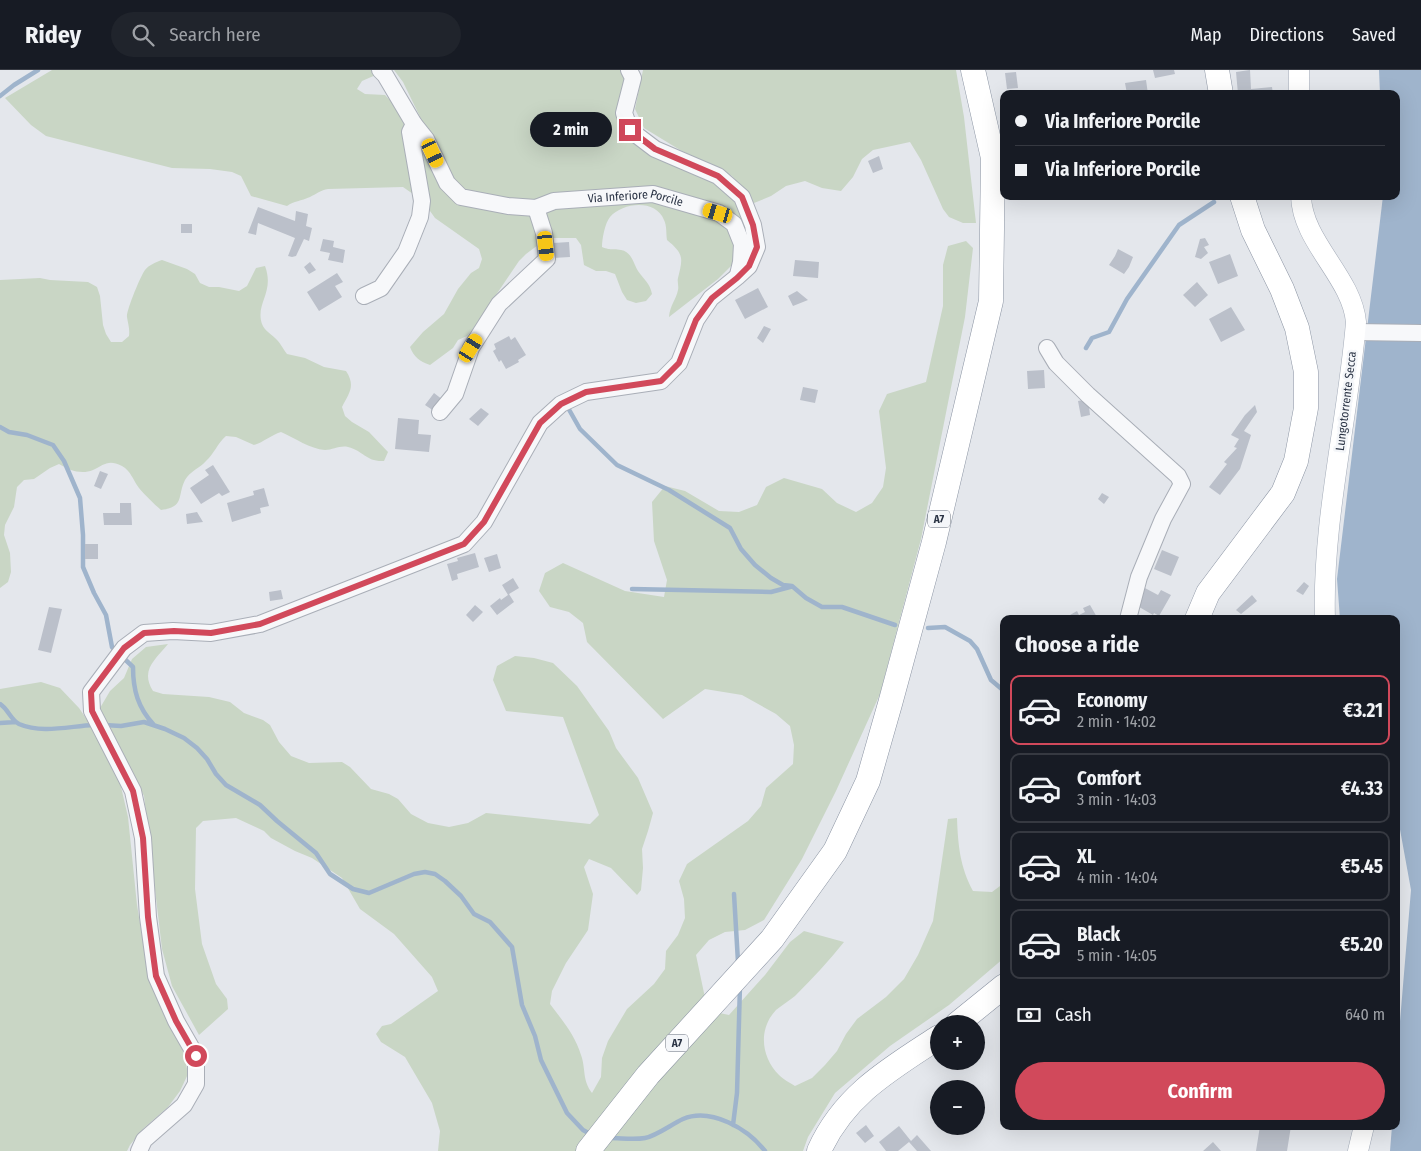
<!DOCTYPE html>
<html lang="en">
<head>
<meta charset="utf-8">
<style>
	:root { --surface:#171b24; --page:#20242c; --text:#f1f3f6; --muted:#9ea1a6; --line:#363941; --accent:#d1495b }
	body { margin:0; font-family:"Fira Sans Condensed",sans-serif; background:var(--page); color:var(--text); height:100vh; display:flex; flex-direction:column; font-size:19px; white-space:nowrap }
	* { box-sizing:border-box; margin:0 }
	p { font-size:16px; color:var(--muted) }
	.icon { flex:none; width:28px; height:28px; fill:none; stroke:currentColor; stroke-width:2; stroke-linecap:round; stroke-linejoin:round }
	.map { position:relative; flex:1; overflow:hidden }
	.side { position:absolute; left:1000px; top:545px; width:400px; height:515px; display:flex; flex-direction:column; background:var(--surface); border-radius:10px; box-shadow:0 5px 20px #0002 }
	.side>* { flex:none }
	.hud { position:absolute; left:1000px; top:20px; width:400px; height:110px; border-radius:10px; box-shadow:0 5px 20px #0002; display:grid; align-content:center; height:110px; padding:0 15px; background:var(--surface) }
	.tools { position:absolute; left:930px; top:945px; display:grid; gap:10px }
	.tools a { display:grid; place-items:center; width:55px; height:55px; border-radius:50%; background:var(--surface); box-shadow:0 5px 20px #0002; font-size:25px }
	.end { position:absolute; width:22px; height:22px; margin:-11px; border:6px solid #d1495b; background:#fff; box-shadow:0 0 0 2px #fff }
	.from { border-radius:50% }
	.bubble { position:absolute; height:35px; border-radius:18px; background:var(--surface); box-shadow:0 5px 20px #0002; font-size:16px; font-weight:700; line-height:35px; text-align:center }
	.car { position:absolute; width:15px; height:30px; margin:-15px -8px; border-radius:6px; box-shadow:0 0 4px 1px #0007; background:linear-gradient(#f5c518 24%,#345 0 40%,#f5c518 0 76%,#345 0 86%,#f5c518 0) }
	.hud b { display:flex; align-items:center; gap:18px; height:48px; font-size:19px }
	.hud b+b { border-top:1px solid var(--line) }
	.hud i { width:12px; height:12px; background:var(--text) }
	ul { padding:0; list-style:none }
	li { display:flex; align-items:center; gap:15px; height:70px; margin:0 10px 8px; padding:0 5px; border:2px solid var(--line); border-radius:10px }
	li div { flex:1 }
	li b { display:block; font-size:19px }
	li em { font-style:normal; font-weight:700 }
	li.selected { border-color:var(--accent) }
	li>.icon { width:45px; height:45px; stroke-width:1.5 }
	h2 { padding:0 15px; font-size:22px; line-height:60px }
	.pay { display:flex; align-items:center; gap:12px; height:55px; padding:0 15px; font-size:19px }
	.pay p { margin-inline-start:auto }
	.button { display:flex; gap:10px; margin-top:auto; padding:10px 15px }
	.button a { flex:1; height:58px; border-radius:30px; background:var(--accent); color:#fff; font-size:20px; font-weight:700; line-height:58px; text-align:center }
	header { display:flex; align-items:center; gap:30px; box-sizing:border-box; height:70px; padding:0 25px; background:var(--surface); border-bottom:1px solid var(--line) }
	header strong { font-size:24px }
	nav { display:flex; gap:28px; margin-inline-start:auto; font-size:18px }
	.search { width:350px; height:45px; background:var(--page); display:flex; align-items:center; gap:12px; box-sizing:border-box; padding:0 18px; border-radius:28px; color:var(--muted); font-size:19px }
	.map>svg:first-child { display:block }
	.green { fill:#c9d6c5 }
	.water { fill:#9fb4cc }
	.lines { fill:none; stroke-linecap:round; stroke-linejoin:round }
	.stream { stroke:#9fb4cc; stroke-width:4.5 }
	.building { fill:#bbc0ca }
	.minor-casing { stroke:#a9aeb7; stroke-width:18 }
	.major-casing { stroke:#a3abb8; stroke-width:21 }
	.highway-casing { stroke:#8b94a3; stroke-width:25 }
	.minor { stroke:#f7f8fa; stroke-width:16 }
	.major { stroke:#fff; stroke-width:20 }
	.highway { stroke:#fff; stroke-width:24 }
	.route { stroke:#d1495b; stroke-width:6 }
	.labels { text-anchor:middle; stroke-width:5; stroke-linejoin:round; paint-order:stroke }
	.shield { fill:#f4f6f9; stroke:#676e7b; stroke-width:1 }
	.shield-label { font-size:11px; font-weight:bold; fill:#2b3445 }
	.street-label { font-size:12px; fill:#2b3445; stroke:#f4f6f9 }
</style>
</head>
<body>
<header>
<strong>Ridey</strong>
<div class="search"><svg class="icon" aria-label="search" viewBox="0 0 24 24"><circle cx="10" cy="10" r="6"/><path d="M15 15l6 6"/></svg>Search here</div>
<nav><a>Map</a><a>Directions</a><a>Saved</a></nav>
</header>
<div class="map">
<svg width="1421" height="1081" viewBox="0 0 1421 1081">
	<rect width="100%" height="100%" fill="#e4e7ec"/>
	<path class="green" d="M52,0H374L378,4L362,11L357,19L365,24L385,25L397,37L406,53L413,124L403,117L328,119C321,120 316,124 310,127C301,131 294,131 287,136L251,126L241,106L232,102L210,99L172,98L46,66L31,55L5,28Z
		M394,0H624L627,10L622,53L729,121L751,154L737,166L734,193L718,209L669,247C670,235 676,230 678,220C679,216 677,212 678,208C683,188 684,184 667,170C666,164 667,156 664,150C656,129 623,132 610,147C605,153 602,169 602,177C612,181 613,178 621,180C632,182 633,193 638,201C644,210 650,213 652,224L646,231L636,233L627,230L622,222L615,204L606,201H596L584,195L581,175L576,168H553L542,172L526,184L519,191L473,259L467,266L458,270L453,278L430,295C419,291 414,287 410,277L423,262L444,244L458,219L471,203L479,198L482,189L479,179L435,148L430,141L428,124L418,78L424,55L403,12Z
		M643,0H956L964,47L976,153H963L949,147L943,139L921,90L910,72L873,80L862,89L853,107L841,121L822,118L805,111L786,116L771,126L754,133L732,106L680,80L644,58L635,39Z
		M966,171L973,178L965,247L921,469L880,624L836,721L802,789L764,850L745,860L725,862L709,870L696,885L704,923L710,941L729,945L765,905L790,872L804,861L844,872C829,891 812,909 795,926C789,931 782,935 776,940C758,959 761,987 779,1005C783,1009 790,1013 795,1016L812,1008L825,995L837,981L846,964L857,949L886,927L904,909L918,885L933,851L948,749L957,748C958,775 960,797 973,821L992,822L1004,813V888L949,935L890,976L835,1023L808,1067L803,1081H438L440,1061L432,1033L405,987L381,972L376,964L382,956L391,954L438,921L432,907L394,864L360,839L342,808L312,788L295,781L271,768L264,761L236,748L203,751L196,758L195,819L202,874L216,914L227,929L228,939L199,965L172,916L162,879L144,726L100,638L110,621L124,608L132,589L146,577L168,574C155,590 140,600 153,621L163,624L209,627L230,632L244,643L263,650L270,655L279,672L291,686L309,693L342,692L350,697L371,719L389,724L398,729L411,744L428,753L449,757L468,753L486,743L590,754L599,745L563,647L506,641L493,610L497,596L515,586L534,588L553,593L577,616L609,661L616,678L638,708L653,743L648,761L642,779L643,798L641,820L637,825L611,798L589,789L584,797L593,824L588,860L566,893L552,921L550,934C562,950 575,965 581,985C586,999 582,1010 592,1023L601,1007L602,988L608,971L627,939L654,914L665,899L666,881L678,865L685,848L684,829L679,811L687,794L748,751L761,736L766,718L793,694L794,675L790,656L776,644L742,625L705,619L663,649L587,572L583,553L569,542L550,537L539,521L545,503L563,493L625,521L664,527L667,510L654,471L652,432L665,416L685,421L719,441L739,442L757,435L766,417L784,408L822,419L837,433L856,442L872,433L883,417L886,398L879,341L887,324L926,312L943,236V195L948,176Z
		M162,190L187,199L195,204L200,213L209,217H219L239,221L247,216L256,198L265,196C275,223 255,233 262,254C265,261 270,263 275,268C280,272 283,279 287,284L305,288L324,297L346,301C356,316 349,323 342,337L345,346L352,352L369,362L388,382L384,391C366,392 364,381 348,377C340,375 333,380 325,380C310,379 295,368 281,362C271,365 264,372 254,375L236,367L226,366C217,374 214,384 206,391C200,398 190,401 185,410C177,426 185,437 161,440C154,434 144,424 139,418C133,410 131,401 122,396C108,389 104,395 93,400C81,405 69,400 59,394L50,398L34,409L24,410L17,417L14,437L5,455L4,465L10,483L11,502L8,512L0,518V210L40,208L50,210L88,212L97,217L100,226L103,255L106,264L111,272H122L129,266C130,259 128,254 127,247C126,241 141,205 145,200C149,195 156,192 162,190Z
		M41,612L60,618L79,638L100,669L119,708L128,747L137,835L148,902L159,932L184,983L188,1004L180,1021L168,1037L144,1058L130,1075L127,1081H0V619Z"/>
	<path class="water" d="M1379,0H1421V1081H1390L1392,1056H1396V999L1411,820L1399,754L1396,748V549H1340L1337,509L1383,126H1396V24H1380Z"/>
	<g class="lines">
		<path class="stream" d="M0,26L14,15L38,0
			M1086,278L1092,268L1109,262L1127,229L1179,155L1214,132
			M567,336L580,359L617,395L669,420L730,458L741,479L755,495L771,508L783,515L792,516L806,528L822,537H842L895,555
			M0,357L9,362L27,365L53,375L64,391L80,428L83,465V497L94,523L106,545L112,577L133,597C133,620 138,638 154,655
			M632,519L771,522L790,517
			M928,558L945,557L970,571L977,579L991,610L1004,621
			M0,634C8,639 11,650 19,654C42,664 70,656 94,655
			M0,653L16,652
			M104,655L121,656L144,652L165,659L184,668L197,678L207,689L216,704L226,715L260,735L277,751L316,783L330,804L353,819L369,823L414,804L425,802L435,804L445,811L461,826L474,844L490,852L512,877L522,935L535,966L541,990L567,1043L583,1060L592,1065
			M734,824L738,892
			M733,1055L737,1023L740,915
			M610,1068C621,1068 634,1070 645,1068C656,1066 672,1054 683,1049C711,1037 748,1059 765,1081"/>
	</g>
	<path class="building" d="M1153,0H1174L1175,4L1155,8Z
		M1250,0L1251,19L1272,17L1273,24H1238L1236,2Z
		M1016,2L1018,18L1007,19L1005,3Z
		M1146,10L1148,24H1127L1125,13Z
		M879,86L883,99L873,103L868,91Z
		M258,137L295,151L296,141L308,144L306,156L312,158L309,171L304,169L296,186L292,187L288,186L295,168L258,153L256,165L248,163Z
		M181,154H192V163H181Z
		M1205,168L1209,175L1204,177L1208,183L1201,189L1195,187L1200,169Z
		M323,169L334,171L333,177L345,180L343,193L328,190L330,183L320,181Z
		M569,172L570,187L553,188V173Z
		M1118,179L1133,187L1129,197L1124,204L1109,195L1115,186Z
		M1230,184L1238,206L1218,214L1209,192Z
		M795,190L819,192L818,208L793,206Z
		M310,192L316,200L309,204L304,197Z
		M337,203L343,212L335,216L342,227L319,241L307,222Z
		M1197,212L1208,225L1195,237L1183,225Z
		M758,218L768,237L745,249L735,230Z
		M797,221L808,230L793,236L788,226Z
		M1231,237L1245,260L1221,272L1209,249Z
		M764,256L771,259L763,273L757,268Z
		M509,266L511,270L515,267L526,285L518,290L519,292L506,299L501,290L499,292L493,281L496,279L494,274Z
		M1044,300L1045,318L1028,319L1027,301Z
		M803,317L818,320L815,333L800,330Z
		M434,323L443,330L434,341L425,335Z
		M1088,329L1090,345L1081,347L1078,331Z
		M1255,335L1257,342L1244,361L1251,365L1240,399L1220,425L1209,417L1227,394L1224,392L1237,378L1234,377L1239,369L1231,365L1245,345Z
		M481,338L489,344L478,356L469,349Z
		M398,348L419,350L418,364L431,365L429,382L395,379Z
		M213,395L230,422L222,426L219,423L201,434L190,418L209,405L205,400Z
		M100,401L108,404L101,419L94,416Z
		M264,418L269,436L260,438L261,443L232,452L227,433L254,425L253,421Z
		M1102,423L1109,427L1104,434L1098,429Z
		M120,433H131L132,455H104L103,443H120Z
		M197,442L203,452L187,454L186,444Z
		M85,474H98V489H85Z
		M1162,480L1179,487L1171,506L1154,499Z
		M475,483L479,497L457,504L458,509L452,511L447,494L458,491L457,488Z
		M497,484L501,498L489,502L484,488Z
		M513,508L519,518L509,524L514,532L497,545L490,536L500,528L501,530L508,525L502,515Z
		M1304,512L1309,516L1303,525L1296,521Z
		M1143,517L1158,525L1161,520L1171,525L1159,546L1154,543L1153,545L1134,534Z
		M281,520L283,529L270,531L269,522Z
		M1252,525L1257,531L1241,544L1236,540Z
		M475,535L483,542L473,552L466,545Z
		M1090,535L1098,549H1072L1070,545L1077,541L1079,545L1085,542L1083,538Z
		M49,537L62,539L51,583L38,580Z
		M866,1055L874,1066L865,1073L856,1063Z
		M899,1056L911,1071L917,1065L931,1081H917L909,1072L898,1081H886L879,1072Z
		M1260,1056H1291L1287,1081H1256Z
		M1213,1072L1221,1081H1203Z"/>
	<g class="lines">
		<defs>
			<g id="minor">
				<path id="s1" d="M380,0L385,5L414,54L426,69L447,113L461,127L508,136L536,138L554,131L653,124L719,143L734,154L742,174L741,192L738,205"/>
				<path d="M364,226L381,218L406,182L420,147L422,131L410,62L414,54"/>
				<path d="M1355,262L1421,263"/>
				<path d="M1047,278L1056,293L1088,325L1178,406L1182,414L1163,449L1139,507L1128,549"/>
				<path d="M440,342L455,324L471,278L499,234L547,189L544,163L536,138"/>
				<path d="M139,1081L144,1070L184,1035L196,1014V986L176,951L156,906L148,847L143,768L133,721L92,641L91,622L124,578L144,563L173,561L211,563L260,554L464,474L484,452L540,353L561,334L586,322L661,311L679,293L696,250L711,228L737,207L749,196L757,177L753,155L742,127L718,106L655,79L630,60L624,43L633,8L629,0"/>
			</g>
			<path id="major" d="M1299,0V24
				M1301,126C1302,172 1352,207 1356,252C1348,350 1322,450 1325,549
				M1358,1081L1364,1056"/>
			<path id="highway" d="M1217,0L1221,24
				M1197,549L1208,523L1283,423L1296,391L1306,338V302L1297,258L1282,219L1253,160L1242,126
				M957,954L1004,916
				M588,1081L648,1005L772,869L835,781L868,711L890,634L934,472L991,231L993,88L973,0
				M819,1081C844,1025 890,999 939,967"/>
		</defs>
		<use href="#minor" class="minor-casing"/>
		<use href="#major" class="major-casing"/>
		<use href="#highway" class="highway-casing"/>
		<use href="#minor" class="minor"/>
		<use href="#major" class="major"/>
		<use href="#highway" class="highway"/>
	</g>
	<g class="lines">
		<path class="route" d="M196,986L176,951L156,906L148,847L143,768L133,721L92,641L91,622L124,578L144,563L174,561L211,563L260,554L464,474L484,452L540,353L561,334L586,322L661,311L679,293L696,250L712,228L737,208L749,196L757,177L753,155L742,127L718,106L655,79L630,60"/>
	</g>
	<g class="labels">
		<g class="shield">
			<rect x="928" y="440.5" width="22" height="17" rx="4"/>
			<rect x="666" y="964.5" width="22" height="17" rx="4"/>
		</g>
		<g class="shield-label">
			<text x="939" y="453">A7</text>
			<text x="677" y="977">A7</text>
		</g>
		<g class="street-label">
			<text dy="4" stroke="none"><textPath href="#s1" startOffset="329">Via Inferiore Porcile</textPath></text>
			<text transform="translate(1346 331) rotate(-83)" y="4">Lungotorrente Secca</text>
		</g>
	</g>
</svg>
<div class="tools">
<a>+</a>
<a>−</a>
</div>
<i class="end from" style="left:196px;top:986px"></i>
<i class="end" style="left:630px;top:60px"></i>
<div class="bubble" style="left:530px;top:42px;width:82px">2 min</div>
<i class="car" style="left:433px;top:83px;rotate:155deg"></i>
<i class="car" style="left:718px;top:143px;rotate:286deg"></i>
<i class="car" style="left:546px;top:176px;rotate:174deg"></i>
<i class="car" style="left:471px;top:278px;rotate:32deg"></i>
<div class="hud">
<b><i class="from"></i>Via Inferiore Porcile</b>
<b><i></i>Via Inferiore Porcile</b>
</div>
<section class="side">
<h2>Choose a ride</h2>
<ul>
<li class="selected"><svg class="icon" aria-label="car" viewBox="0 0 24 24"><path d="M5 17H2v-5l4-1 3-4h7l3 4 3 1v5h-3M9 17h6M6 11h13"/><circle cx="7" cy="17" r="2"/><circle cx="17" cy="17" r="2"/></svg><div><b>Economy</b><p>2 min · 14:02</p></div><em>€3.21</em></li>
<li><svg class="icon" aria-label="car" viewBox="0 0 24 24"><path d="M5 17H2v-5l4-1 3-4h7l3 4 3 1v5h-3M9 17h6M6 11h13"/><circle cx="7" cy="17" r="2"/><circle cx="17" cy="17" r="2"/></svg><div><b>Comfort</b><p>3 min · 14:03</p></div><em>€4.33</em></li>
<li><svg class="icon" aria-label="car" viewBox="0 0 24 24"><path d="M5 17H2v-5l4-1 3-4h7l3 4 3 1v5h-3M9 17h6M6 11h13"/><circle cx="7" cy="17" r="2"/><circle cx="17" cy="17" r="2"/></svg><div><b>XL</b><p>4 min · 14:04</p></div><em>€5.45</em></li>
<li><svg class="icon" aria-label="car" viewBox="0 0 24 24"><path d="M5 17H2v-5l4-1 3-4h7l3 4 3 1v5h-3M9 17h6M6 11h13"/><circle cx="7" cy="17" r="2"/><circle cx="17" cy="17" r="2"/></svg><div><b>Black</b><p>5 min · 14:05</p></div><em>€5.20</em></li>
</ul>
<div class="pay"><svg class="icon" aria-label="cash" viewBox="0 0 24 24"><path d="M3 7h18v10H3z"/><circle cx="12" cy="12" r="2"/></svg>Cash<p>640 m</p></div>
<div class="button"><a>Confirm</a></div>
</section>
</div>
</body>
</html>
